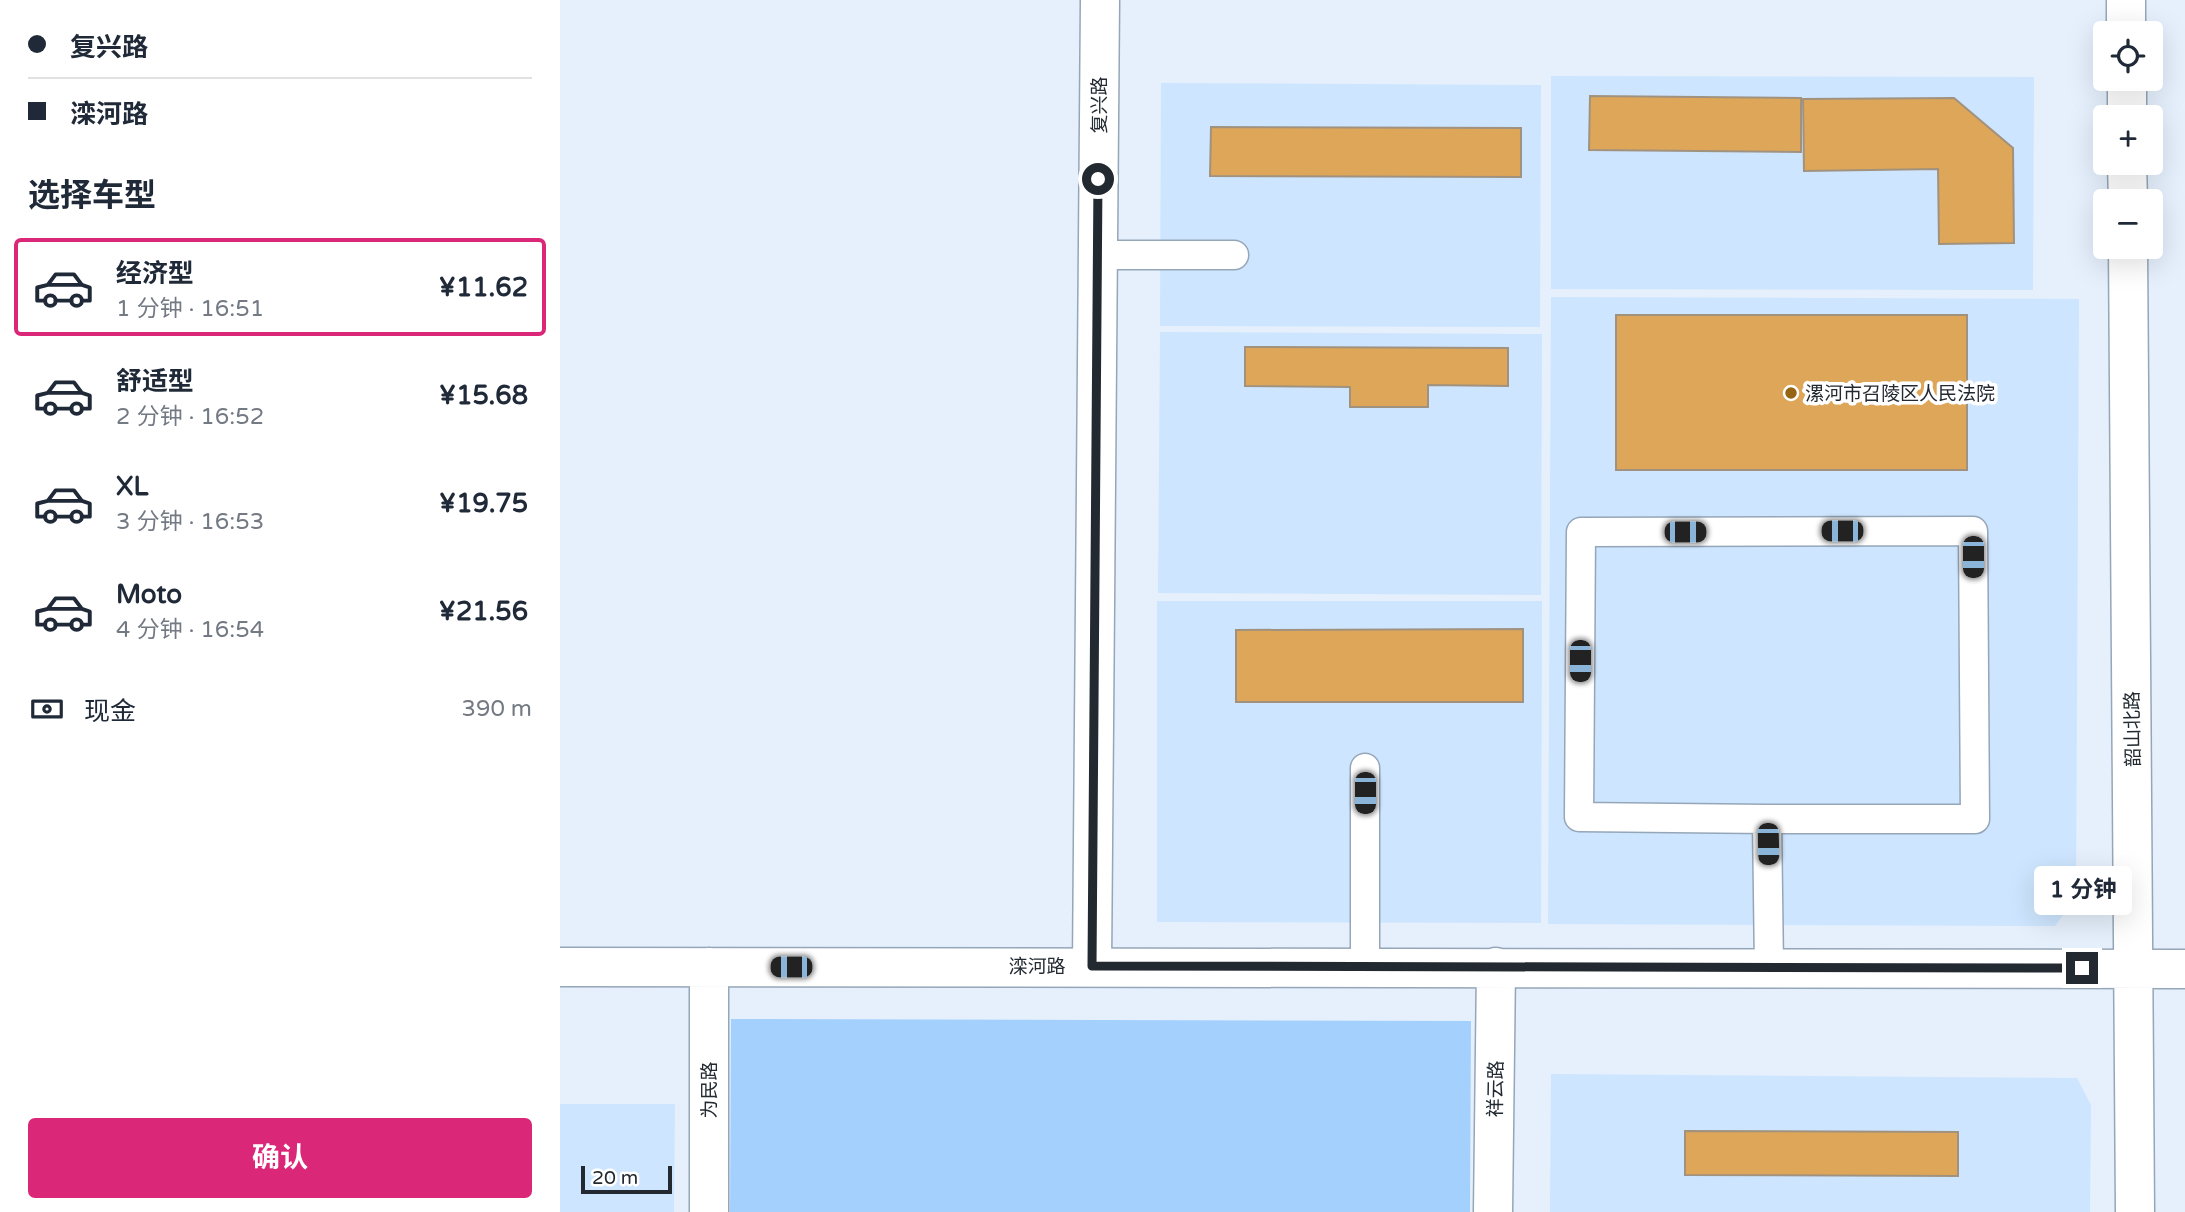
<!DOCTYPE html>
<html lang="zh">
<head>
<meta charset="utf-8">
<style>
	:root { --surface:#fff; --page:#f6f6f7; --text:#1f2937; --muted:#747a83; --line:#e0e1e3; --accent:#db2777 }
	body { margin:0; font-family:"Varela Round","Noto Sans SC",sans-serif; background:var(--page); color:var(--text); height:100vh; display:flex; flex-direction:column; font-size:26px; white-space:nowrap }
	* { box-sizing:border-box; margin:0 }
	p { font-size:23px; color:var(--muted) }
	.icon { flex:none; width:38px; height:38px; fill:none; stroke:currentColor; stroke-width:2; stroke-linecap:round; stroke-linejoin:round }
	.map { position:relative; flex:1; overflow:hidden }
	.sheet { display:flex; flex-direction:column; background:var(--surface); width:560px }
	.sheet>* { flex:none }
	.banner { display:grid; align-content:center; height:154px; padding:0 28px; background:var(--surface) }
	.fabs { position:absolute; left:1533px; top:21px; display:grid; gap:14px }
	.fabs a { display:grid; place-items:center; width:70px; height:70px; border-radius:7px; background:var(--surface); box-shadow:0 7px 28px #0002; font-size:35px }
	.scale { position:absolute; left:21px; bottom:18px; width:91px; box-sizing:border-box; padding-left:7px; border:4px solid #222930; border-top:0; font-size:19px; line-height:24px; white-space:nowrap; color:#222930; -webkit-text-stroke:5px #fff; paint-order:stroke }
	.end { position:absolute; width:32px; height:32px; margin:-16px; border:9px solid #222930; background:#fff; box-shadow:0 0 0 4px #fff }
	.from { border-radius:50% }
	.bubble { position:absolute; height:49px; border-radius:7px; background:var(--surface); box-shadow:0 7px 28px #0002; font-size:23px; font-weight:700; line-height:49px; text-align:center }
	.car { position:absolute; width:21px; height:42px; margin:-21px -10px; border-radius:9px; box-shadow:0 0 5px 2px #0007; background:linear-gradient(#222 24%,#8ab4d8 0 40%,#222 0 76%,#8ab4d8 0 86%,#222 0) }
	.banner b { display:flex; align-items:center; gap:24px; height:66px; font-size:26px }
	.banner b+b { border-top:2px solid var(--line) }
	.banner i { width:18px; height:18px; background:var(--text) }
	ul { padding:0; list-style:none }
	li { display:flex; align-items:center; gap:21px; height:98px; margin:0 14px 10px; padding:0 14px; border:4px solid transparent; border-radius:7px }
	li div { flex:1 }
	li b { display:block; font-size:26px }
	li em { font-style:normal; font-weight:700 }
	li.on { border-color:var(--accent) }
	li>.icon { width:63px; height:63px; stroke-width:1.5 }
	h2 { padding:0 28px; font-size:32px; line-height:84px }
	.pay { display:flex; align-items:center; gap:18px; height:77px; padding:0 28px; font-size:26px }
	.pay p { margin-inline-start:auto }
	.action { display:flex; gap:14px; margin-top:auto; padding:14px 28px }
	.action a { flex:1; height:80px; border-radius:7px; background:var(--accent); color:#fff; font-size:28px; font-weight:700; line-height:80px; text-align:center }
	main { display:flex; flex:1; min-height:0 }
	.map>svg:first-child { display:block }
	.built { fill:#cde5fe }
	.green { fill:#a4d0fe }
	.building { fill:#dda658; stroke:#a1927f; stroke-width:2 }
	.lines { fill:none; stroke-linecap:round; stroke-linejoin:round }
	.street-casing { stroke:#95a6b8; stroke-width:31 }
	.secondary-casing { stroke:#95a6b8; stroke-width:41 }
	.street { stroke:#fff; stroke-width:28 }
	.secondary { stroke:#fff; stroke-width:38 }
	.route { stroke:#222930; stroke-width:9 }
	.poi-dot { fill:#956514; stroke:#fff; stroke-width:2.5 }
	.labels { text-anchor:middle; stroke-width:7; stroke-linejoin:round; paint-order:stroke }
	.street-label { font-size:19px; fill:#222930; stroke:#fff }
	.poi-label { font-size:19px; fill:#222930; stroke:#fff; text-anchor:start }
</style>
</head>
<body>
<main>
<section class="sheet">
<div class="banner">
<b><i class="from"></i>复兴路</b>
<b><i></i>滦河路</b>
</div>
<h2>选择车型</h2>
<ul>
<li class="on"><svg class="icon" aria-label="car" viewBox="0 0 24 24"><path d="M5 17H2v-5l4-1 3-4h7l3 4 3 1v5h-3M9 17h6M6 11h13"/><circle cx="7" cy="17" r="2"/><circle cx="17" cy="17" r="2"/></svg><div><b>经济型</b><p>1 分钟 · 16:51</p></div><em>¥11.62</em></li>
<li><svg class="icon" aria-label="car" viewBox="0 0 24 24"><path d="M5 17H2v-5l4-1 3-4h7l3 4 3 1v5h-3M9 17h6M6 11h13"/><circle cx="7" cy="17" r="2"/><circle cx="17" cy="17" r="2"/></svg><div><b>舒适型</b><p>2 分钟 · 16:52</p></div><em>¥15.68</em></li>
<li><svg class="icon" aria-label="car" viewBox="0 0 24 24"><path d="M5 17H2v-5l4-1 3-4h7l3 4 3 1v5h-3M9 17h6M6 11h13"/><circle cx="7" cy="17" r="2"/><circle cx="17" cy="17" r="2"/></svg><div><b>XL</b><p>3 分钟 · 16:53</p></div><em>¥19.75</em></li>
<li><svg class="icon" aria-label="car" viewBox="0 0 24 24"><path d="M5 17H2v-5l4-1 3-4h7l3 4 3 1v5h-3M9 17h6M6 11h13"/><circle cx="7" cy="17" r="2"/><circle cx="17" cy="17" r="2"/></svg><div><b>Moto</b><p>4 分钟 · 16:54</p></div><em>¥21.56</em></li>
</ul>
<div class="pay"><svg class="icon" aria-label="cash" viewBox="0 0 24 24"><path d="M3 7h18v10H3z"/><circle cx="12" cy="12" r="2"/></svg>现金<p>390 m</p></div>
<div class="action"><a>确认</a></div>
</section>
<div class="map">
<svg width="1625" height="1212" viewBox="0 0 1625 1212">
	<rect width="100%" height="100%" fill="#e5f0fc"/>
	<path class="built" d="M991,76L1474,77L1473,290L991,289Z
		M601,83L981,85L980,327L600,326Z
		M991,297L1519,299L1516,898L1495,926L988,924Z
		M600,332L982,334L981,595L598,593Z
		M597,601H982L981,923L597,922Z
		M991,1074L1517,1078L1531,1105L1530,1212H990Z
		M0,1104H115L114,1212H0Z"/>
	<path class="green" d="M171,1019L911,1021L910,1212H170Z"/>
	<path class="building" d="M1030,96L1241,98V152L1029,150Z
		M1394,98L1453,148L1454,243L1379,244L1378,169L1244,171L1243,99Z
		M651,127L961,128V177L650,176Z
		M1056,315H1407V470H1056Z
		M685,347L948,348V386L868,385V407H790V387L685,386Z
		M963,629V702H676V630Z
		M1125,1131L1398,1132V1176L1125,1175Z"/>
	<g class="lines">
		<defs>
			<path id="street" d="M538,255H674
				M805,768V967
				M1207,819L1019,817L1021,532L1413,531L1415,819H1207L1209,968"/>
			<path id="secondary" d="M1566,0V33
				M1567,79V117
				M1567,163L1568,201
				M1568,247L1575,1212
				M532,966L540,0
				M0,967L1625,969
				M149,967V1212
				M933,1212L936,967"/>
		</defs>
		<use href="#street" class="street-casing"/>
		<use href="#secondary" class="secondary-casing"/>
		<use href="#street" class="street"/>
		<use href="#secondary" class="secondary"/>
	</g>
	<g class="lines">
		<path class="route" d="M538,179L532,966L1522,968"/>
	</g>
	<circle class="poi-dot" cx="1231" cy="393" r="7"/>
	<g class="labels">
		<g class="street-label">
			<text transform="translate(539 105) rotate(-90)" y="7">复兴路</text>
			<text transform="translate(1572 729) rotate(-91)" y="7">韶山北路</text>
			<text x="477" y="973">滦河路</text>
			<text transform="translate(935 1089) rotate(-89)" y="7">祥云路</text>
			<text transform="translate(149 1090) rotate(-90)" y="7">为民路</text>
		</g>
		<g class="poi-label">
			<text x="1245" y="400">漯河市召陵区人民法院</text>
		</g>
	</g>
</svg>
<div class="fabs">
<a><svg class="icon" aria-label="locate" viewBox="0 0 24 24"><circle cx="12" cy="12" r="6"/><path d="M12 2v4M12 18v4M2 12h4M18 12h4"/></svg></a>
<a>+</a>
<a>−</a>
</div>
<div class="scale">20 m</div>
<i class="end from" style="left:538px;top:179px"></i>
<i class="end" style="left:1522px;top:968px"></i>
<div class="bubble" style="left:1474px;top:866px;width:98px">1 分钟</div>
<i class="car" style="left:1282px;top:531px;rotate:270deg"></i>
<i class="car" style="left:1125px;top:532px;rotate:90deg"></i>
<i class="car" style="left:1413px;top:557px;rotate:180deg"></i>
<i class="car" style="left:1020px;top:661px;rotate:180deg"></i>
<i class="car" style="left:805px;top:793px;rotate:180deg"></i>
<i class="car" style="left:1208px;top:844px;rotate:179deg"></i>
<i class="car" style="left:231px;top:967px;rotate:270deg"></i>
</div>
</main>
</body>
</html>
